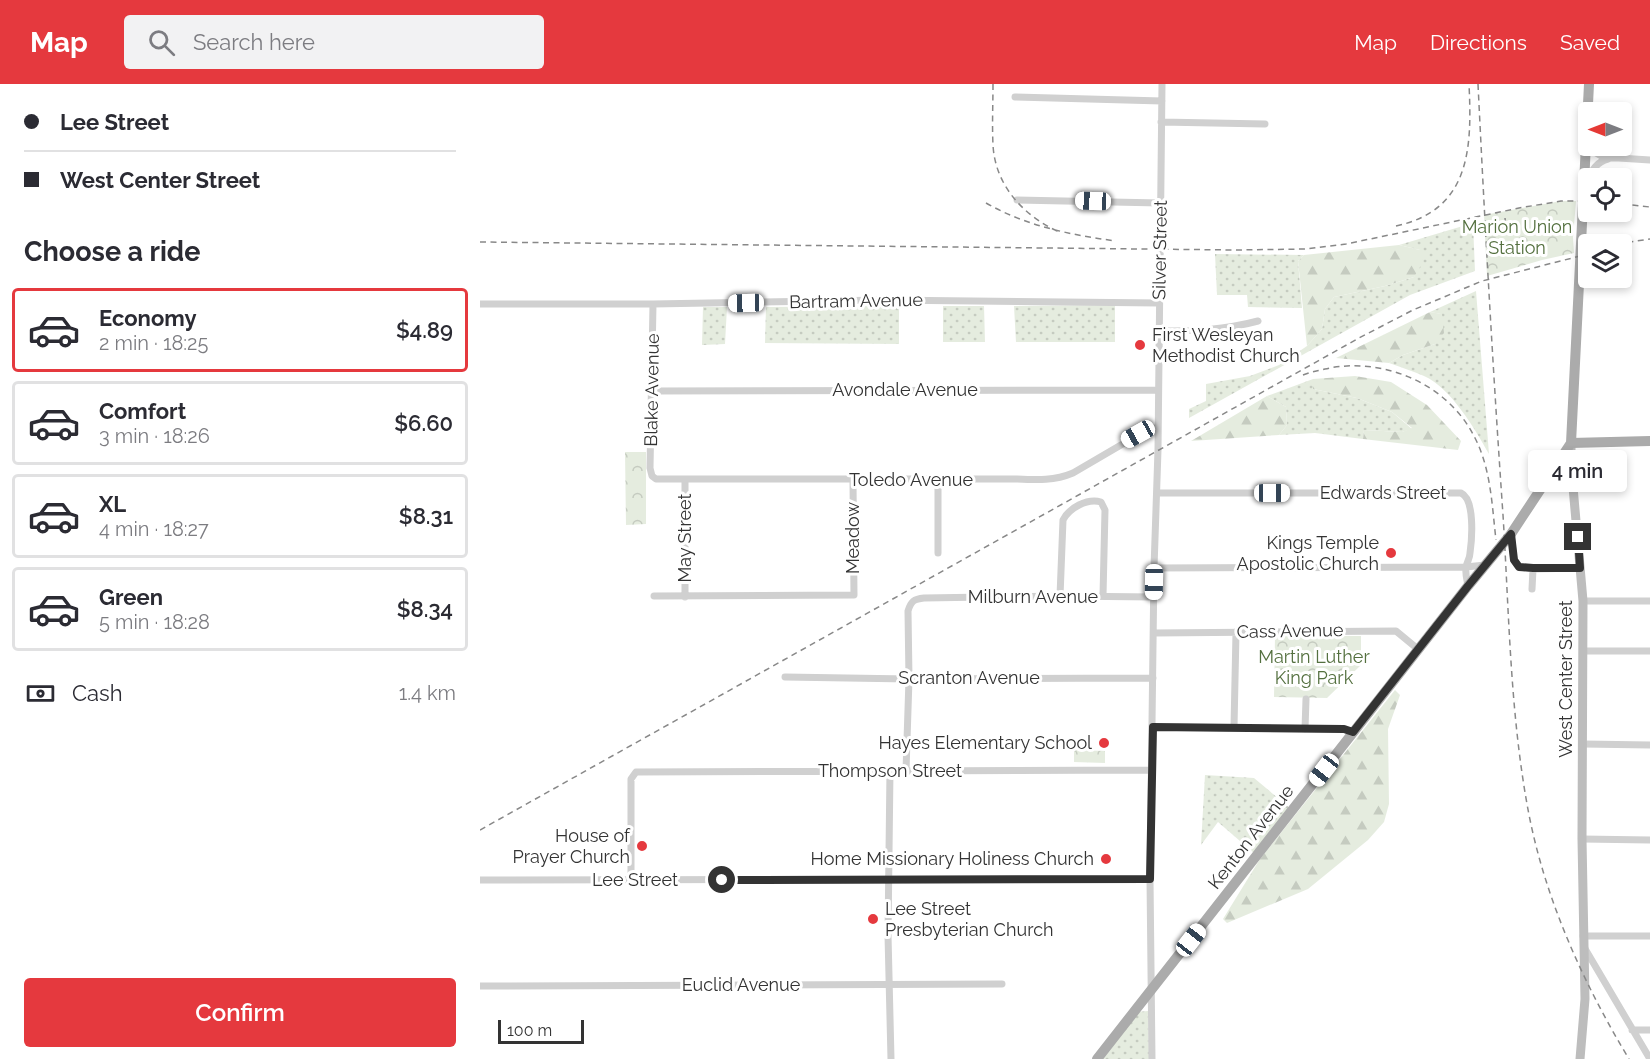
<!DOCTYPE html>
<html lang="en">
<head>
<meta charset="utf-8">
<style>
	:root { --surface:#fff; --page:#f2f2f3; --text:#2b2b33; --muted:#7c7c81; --line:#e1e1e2; --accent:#e5393e }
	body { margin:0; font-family:Raleway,sans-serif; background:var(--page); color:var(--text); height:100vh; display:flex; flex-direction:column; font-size:22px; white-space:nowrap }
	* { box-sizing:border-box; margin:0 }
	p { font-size:20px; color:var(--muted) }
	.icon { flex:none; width:33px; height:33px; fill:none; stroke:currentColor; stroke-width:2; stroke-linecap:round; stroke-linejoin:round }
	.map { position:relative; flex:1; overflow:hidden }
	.sheet { display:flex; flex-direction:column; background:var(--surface); width:480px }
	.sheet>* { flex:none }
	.guide { display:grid; align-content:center; height:132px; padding:0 24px; background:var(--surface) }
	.needle { width:39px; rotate:270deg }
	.buttons { position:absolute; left:1098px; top:18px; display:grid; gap:12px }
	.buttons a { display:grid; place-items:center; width:54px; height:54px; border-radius:6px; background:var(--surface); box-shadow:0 3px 9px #0003; font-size:30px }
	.scale { position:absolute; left:18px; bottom:15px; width:86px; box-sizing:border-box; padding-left:6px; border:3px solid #333; border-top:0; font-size:16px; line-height:21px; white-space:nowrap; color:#333; -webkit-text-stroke:4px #fff; paint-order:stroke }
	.end { position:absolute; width:27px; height:27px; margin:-14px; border:8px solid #333; background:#fff; box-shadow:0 0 0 3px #fff }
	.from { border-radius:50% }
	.bubble { position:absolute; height:42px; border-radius:6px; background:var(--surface); box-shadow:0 3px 9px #0003; font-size:20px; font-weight:600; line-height:42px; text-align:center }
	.car { position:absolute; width:18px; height:36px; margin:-18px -9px; border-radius:8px; box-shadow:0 0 4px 2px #0007; background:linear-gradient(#fff 24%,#345 0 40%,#fff 0 76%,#345 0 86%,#fff 0) }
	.guide b { display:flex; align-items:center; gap:21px; height:57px; font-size:22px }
	.guide b+b { border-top:2px solid var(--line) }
	.guide i { width:15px; height:15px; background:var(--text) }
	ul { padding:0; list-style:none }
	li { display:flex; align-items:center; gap:18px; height:84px; margin:0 12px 9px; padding:0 12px; border:3px solid var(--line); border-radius:6px }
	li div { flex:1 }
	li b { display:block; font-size:22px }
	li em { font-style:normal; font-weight:600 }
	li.active { border-color:var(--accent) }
	li>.icon { width:54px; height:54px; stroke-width:1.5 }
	h2 { padding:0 24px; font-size:27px; line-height:72px }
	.pay { display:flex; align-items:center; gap:15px; height:66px; padding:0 24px; font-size:22px }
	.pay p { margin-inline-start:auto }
	.cta { display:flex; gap:12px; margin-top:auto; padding:12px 24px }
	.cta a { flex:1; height:69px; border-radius:6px; background:var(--accent); color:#fff; font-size:24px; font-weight:600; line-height:69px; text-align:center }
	header { display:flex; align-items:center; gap:36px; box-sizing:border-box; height:84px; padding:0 30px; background:var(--accent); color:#fff }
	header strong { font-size:28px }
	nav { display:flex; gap:33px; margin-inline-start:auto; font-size:21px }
	.search { width:420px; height:54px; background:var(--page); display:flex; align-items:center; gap:15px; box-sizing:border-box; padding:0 21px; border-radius:6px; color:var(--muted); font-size:22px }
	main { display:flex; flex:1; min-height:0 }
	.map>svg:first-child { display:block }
	.grass { fill:url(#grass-dots) }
	.forest { fill:url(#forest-firs) }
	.park { fill:url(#park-crowns) }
	.garden { fill:#e5ecdf }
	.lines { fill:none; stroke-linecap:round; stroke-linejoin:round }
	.street { stroke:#d0d0d0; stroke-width:7 }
	.secondary { stroke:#bdbdbd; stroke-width:9 }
	.primary { stroke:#ababab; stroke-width:10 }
	.rail { stroke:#888; stroke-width:1.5; stroke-dasharray:6 4.5; stroke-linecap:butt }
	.route { stroke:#333; stroke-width:8 }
	.poi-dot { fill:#e5393e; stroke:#fff; stroke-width:2 }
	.labels { text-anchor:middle; stroke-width:6; stroke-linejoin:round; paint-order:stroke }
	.park-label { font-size:18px; fill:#54703f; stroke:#fff }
	.street-label { font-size:18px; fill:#333; stroke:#fff }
	.poi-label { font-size:18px; fill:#333; stroke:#fff; text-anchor:end }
</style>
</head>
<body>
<header>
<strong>Map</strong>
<div class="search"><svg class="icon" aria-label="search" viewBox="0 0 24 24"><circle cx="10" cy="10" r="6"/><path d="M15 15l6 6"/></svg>Search here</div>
<nav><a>Map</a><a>Directions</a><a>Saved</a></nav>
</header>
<main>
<section class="sheet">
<div class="guide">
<b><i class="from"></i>Lee Street</b>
<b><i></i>West Center Street</b>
</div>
<h2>Choose a ride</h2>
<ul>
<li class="active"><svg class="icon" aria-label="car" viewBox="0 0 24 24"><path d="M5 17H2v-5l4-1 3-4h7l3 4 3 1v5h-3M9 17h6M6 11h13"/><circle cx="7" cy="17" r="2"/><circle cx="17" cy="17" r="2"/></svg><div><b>Economy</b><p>2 min · 18:25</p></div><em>$4.89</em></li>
<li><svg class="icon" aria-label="car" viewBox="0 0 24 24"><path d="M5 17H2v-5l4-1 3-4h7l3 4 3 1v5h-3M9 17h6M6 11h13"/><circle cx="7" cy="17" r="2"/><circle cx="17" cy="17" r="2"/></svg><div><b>Comfort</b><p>3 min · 18:26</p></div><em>$6.60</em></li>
<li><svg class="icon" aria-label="car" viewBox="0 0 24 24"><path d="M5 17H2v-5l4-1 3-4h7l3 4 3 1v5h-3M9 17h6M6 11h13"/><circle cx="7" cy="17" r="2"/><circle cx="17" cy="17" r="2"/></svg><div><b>XL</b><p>4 min · 18:27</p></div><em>$8.31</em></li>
<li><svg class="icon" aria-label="car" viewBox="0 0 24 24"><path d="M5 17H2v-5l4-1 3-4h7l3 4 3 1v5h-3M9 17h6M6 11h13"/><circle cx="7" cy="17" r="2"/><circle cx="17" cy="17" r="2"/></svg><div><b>Green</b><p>5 min · 18:28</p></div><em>$8.34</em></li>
</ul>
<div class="pay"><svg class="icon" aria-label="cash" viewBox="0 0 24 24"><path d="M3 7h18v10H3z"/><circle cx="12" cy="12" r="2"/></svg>Cash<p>1.4 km</p></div>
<div class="cta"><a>Confirm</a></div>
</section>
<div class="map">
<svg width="1170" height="975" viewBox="0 0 1170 975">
	<defs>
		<pattern id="grass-dots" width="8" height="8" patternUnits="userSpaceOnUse" patternTransform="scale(1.5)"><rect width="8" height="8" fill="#e5ecdf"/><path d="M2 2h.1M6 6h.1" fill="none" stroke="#c5cbc0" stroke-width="1.8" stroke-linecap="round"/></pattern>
		<pattern id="forest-firs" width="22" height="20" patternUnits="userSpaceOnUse" patternTransform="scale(1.5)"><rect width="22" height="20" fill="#e5ecdf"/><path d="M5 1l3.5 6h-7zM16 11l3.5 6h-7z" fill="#c5cbc0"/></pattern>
		<pattern id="park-crowns" width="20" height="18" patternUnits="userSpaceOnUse" patternTransform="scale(1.5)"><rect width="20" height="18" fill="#e5ecdf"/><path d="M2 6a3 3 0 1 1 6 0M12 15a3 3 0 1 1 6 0" fill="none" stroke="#c5cbc0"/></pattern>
	</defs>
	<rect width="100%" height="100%" fill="#fff"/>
	<path class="grass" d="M993,139L995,187L930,211L709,334V325L726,317V300L770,292L799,281L827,262L842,245L845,225L854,213L905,202L934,193L940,166L919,161Z
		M735,170L824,171L818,177L822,224L768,223L767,211H737Z
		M996,207L1009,370C995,345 971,304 944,292C933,287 920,283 909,279L923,271L955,260L961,230L950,228Z
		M635,221V258H536L534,222Z
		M419,222V260L285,259L286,223Z
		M463,222H504L505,258H463Z
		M223,223H247L245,260L222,261Z
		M833,295V305L877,314L912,328L932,345L922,348L884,346L883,355L835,349L799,351L807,341L806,323L787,312Z
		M725,691L774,694L811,725L775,770L738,738L721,761Z
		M668,927L669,975H622L657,928Z"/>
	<path class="forest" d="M919,161L940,166L943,178L934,193L905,202L854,213L845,225L842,245L827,262L818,177L824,171Z
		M950,228L962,230L964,249L955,260L923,271L909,279L856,274Z
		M875,292L911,298L947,321L981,357L978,366L883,355L884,346L922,348L932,344L912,328L877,314L833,305V295Z
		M787,312L806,323L807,341L799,351L711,357Z
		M915,606L920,611L908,645L909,720L904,738L888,756L828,805L747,839L743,835L780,775Z"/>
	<path class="park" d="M1081,117H1096L1093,154L1094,169L1062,176L1007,192L1004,131Z
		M145,368H166V440L146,441Z
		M795,552H881V581L847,614L794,613Z
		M594,666L625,667V679L594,678Z"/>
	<path class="garden" d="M839,557L853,558V584H839Z"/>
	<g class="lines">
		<path class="street" d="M535,13L682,17
			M681,38L785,40
			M1110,62L1116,69L1123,73L1170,76
			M1106,98C1112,87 1116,78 1128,75
			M537,116L680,119
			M0,220H173L404,216L679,219
			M173,220L170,384L172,392L176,395H536C557,396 574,397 593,389L670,344H678
			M679,247C712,247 745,246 778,237
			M172,307L678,306
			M677,409H981C995,415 992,455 990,469C990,474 987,478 986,483C985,489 987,496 988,502
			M1031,450L1034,476L1039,483L1053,485L1052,505
			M458,469V396
			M674,484L986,483L1005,481
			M1053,485L1100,484
			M174,512L374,511L373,396
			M580,512L583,436C589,424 607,414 621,418L625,426L623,512
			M205,513V395
			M1103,517H1170
			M674,549L916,547L939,566
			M1103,567H1170
			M305,593L429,595L673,594
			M673,643L864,645L873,648
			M754,643L756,548
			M825,645L826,615
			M1103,660L1170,661
			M410,686L408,851L411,975
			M426,687L429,595L428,527C431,517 434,515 444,514L580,512L674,513
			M1102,755L1170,756
			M151,795V695L156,688L672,686
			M0,796L670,795
			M1103,852H1170
			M1104,863L1170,975
			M0,902L522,900
			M1152,946H1170
			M672,975L670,795L674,484L678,366L682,0"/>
		<path class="secondary" d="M1091,359V380L1103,517L1102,755L1105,915L1100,975"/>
		<path class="primary" d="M1091,359L1109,0
			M1091,359L1170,357
			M617,975L988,502L1031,450L1091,359"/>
		<path class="rail" d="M513,0C513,20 512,41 513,61C515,101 543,131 577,147
			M998,0C1005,144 1013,287 1023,431C1029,527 1030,625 1047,720C1063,811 1102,897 1149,975
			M506,119C546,142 591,151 636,157
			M1142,120L1170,123
			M1025,134L1026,143
			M916,142C991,126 992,63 989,0
			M0,158L756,166L825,165L866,160L1039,124L1081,117H1108
			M1137,160L1170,155
			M823,291C830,288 837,287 845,285C902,272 968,299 995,354C1011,385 1012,422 1016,456
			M0,746L879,254L933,226L1002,197L1108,170"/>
	</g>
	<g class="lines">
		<path class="route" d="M242,796L670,795L673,643L864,645L873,648L988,502L1031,450L1034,476L1039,483L1053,484H1100L1098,453"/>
	</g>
	<g class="poi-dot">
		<circle cx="660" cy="261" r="6"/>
		<circle cx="911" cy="469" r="6"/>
		<circle cx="624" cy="659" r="6"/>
		<circle cx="162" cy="762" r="6"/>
		<circle cx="626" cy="775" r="6"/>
		<circle cx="393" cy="835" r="6"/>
	</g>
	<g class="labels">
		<g class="park-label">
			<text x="1037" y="149">Marion Union<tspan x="1037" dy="21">Station</tspan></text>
			<text x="834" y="579">Martin Luther<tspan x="834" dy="21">King Park</tspan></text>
		</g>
		<g class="street-label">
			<text transform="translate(680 166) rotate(-89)" y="6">Silver Street</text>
			<text transform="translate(376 217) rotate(-1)" y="6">Bartram Avenue</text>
			<text transform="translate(172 306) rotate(-89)" y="6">Blake Avenue</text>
			<text x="425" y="312">Avondale Avenue</text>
			<text x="431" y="402">Toledo Avenue</text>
			<text x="903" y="415">Edwards Street</text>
			<text transform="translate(205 454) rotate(-90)" y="6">May Street</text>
			<text transform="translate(373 454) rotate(-90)" y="6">Meadow</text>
			<text x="553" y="519">Milburn Avenue</text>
			<text transform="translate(810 547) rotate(-1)" y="6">Cass Avenue</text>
			<text x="489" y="600">Scranton Avenue</text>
			<text transform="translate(1086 595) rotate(-90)" y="6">West Center Street</text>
			<text x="410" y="693">Thompson Street</text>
			<text transform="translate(771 753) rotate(-52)" y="6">Kenton Avenue</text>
			<text x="155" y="802">Lee Street</text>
			<text x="261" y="907">Euclid Avenue</text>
		</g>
		<g class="poi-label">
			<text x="672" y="257" text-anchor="start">First Wesleyan<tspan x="672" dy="21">Methodist Church</tspan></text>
			<text x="899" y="465">Kings Temple<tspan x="899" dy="21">Apostolic Church</tspan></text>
			<text x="612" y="665">Hayes Elementary School</text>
			<text x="150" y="758">House of<tspan x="150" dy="21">Prayer Church</tspan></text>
			<text x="614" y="781">Home Missionary Holiness Church</text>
			<text x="405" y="831" text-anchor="start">Lee Street<tspan x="405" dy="21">Presbyterian Church</tspan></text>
		</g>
	</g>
</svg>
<div class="buttons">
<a><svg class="needle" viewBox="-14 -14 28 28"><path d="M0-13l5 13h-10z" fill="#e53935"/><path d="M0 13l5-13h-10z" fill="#7c7c81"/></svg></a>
<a><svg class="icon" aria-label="locate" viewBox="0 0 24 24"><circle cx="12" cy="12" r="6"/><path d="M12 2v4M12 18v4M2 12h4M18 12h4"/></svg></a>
<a><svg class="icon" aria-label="layers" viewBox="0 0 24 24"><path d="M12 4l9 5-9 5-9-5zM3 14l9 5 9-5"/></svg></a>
</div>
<div class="scale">100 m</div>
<i class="end from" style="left:242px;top:796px"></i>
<i class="end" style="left:1098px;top:453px"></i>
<div class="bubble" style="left:1048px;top:366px;width:99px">4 min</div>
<i class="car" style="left:613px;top:117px;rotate:272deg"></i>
<i class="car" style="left:266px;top:219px;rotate:269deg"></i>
<i class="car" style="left:658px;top:350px;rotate:241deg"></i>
<i class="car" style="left:792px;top:409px;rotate:90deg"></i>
<i class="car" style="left:674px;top:498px;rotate:181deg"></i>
<i class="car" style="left:844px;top:686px;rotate:218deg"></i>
<i class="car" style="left:711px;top:856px;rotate:38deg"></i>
</div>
</main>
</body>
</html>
